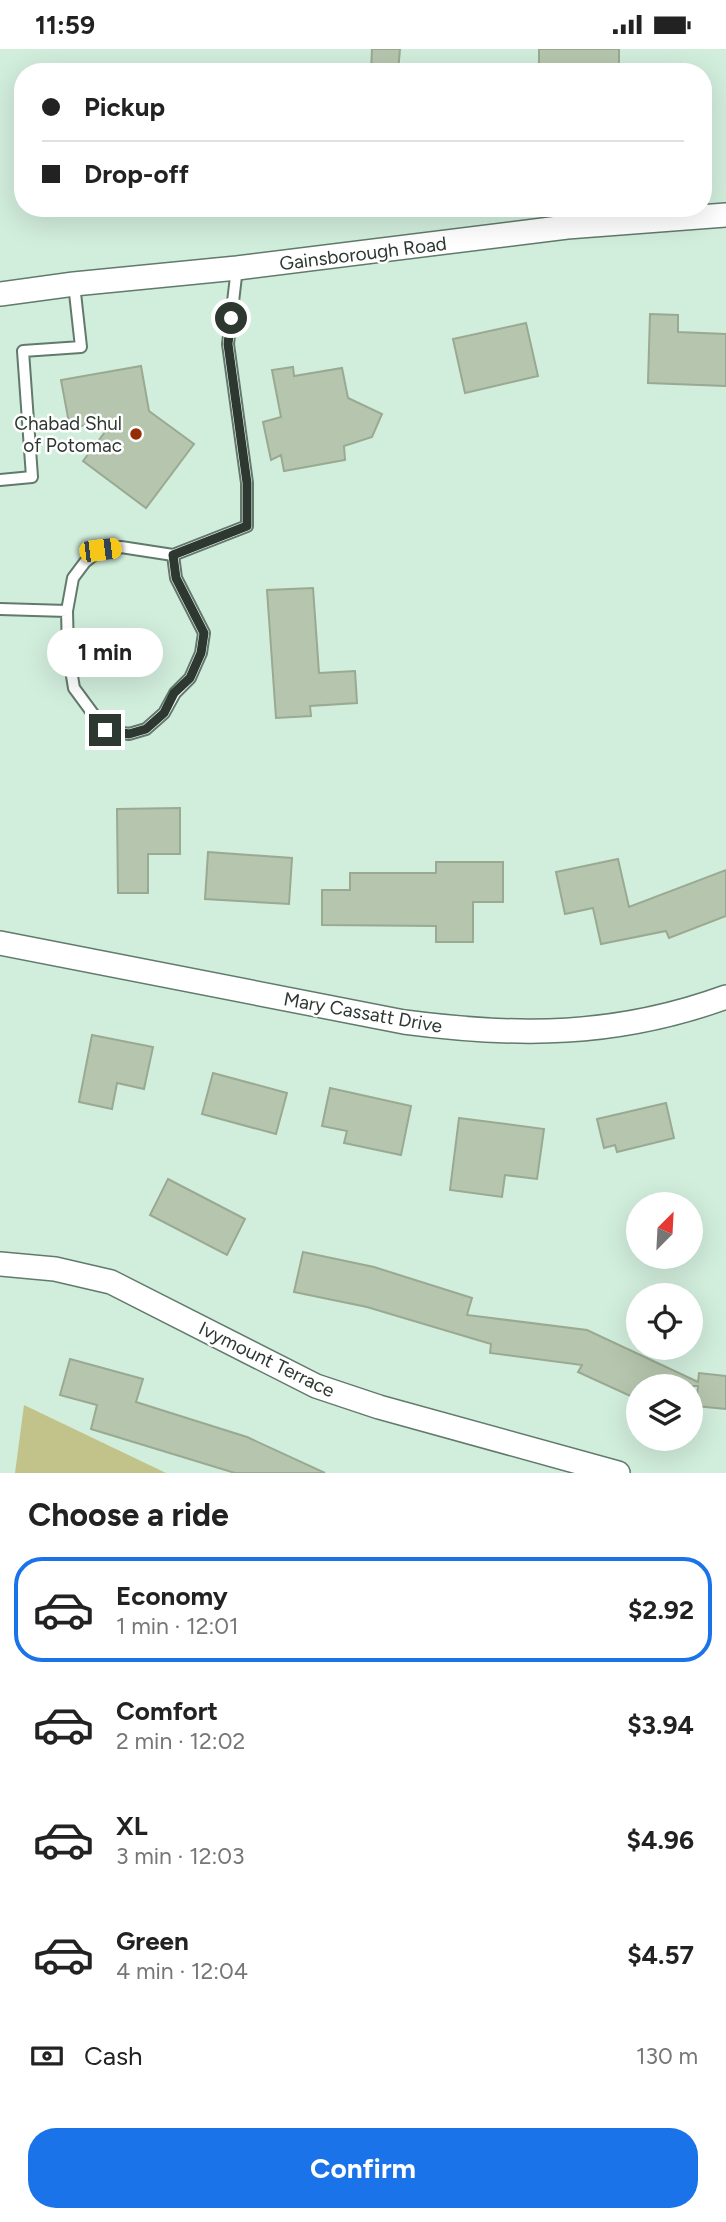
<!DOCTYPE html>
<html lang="en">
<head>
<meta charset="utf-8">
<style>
	:root { --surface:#fff; --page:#f6f6f6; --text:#222; --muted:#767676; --line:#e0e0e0; --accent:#1a73e8 }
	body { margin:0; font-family:Figtree,sans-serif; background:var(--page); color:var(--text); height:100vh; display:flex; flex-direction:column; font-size:26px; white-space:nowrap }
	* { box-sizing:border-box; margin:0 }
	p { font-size:23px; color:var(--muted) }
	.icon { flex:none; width:38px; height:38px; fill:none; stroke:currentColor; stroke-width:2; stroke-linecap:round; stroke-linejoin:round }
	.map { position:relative; height:1424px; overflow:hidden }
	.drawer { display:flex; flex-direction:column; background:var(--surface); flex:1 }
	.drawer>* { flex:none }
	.banner { position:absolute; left:14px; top:14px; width:698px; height:154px; border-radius:28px; box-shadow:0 7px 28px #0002; display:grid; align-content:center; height:154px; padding:0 28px; background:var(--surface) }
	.needle { width:46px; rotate:24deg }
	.controls { position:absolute; left:626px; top:1143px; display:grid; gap:14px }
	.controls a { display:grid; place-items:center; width:77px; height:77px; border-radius:50%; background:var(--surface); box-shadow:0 7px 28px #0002; font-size:35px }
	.end { position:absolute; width:32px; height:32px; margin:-16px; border:9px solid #2d3831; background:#fff; box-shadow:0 0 0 4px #fff }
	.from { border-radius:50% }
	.bubble { position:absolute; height:49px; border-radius:24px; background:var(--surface); box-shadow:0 7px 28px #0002; font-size:23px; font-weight:700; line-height:49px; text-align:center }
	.car { position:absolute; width:21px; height:42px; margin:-21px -10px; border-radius:9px; box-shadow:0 0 5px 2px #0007; background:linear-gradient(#f5c518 24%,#345 0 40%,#f5c518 0 76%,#345 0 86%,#f5c518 0) }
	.banner b { display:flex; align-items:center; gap:24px; height:66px; font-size:26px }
	.banner b+b { border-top:2px solid var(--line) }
	.banner i { width:18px; height:18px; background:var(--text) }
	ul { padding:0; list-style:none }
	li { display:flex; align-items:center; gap:21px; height:105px; margin:0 14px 10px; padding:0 14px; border:4px solid transparent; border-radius:28px }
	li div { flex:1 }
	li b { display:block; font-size:26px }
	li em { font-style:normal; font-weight:700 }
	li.current { border-color:var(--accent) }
	li>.icon { width:63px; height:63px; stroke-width:1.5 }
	h2 { padding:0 28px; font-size:32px; line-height:84px }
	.pay { display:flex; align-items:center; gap:18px; height:77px; padding:0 28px; font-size:26px }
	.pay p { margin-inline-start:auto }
	.cta { display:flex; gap:14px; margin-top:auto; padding:14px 28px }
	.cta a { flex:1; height:80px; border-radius:28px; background:var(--accent); color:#fff; font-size:28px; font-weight:700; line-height:80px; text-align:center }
	.status { display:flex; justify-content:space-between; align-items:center; height:49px; padding:0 35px; background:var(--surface); direction:ltr }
	.status svg { height:19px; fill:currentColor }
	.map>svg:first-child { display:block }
	.green { fill:#c1c38a }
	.building { fill:#b6c6ae; stroke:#9aa991; stroke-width:2 }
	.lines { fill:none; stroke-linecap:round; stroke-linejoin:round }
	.service-casing { stroke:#617a6b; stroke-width:14 }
	.minor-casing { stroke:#617a6b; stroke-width:26 }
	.service { stroke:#fff; stroke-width:10 }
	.minor { stroke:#fff; stroke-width:23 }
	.route { stroke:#2d3831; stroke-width:9 }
	.poi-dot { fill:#942e07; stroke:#fff; stroke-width:2.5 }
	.labels { text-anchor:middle; stroke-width:5; stroke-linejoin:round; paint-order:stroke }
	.street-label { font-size:19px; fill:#2d3831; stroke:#fff }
	.poi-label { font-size:19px; fill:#2d3831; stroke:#fff; text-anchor:end }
</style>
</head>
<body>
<div class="status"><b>11:59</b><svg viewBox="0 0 49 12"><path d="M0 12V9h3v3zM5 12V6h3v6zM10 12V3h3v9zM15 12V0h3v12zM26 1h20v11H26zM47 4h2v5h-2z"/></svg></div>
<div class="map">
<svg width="726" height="1424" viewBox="0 0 726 1424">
	<rect width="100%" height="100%" fill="#d1eddc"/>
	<path class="green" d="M24,1356L166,1424H15Z"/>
	<path class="building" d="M372,0H400L398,23H371Z
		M539,0H619V23H539Z
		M650,265L678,266V283L726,285V337L648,334Z
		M526,274L538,327L465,344L453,290Z
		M141,317L149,362L194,395L146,459L83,412L114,371L70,379L61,331Z
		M293,318L294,327L342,319L348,349L382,365L372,388L344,397L345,411L284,422L281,406L271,411L263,373L281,368L272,321Z
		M313,539L319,624L355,622L357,654L310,657L311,667L276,669L267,541Z
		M180,759V805H148V844H118L117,760Z
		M208,803L292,809L289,855L205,850Z
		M618,810L629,858L726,821V867L669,889L666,882L601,895L593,859L565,865L556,823Z
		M436,813H503V853H473V893H436V877L322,876V841H350V824H436Z
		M92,986L153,998L144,1040L117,1034L112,1060L79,1053Z
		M213,1024L287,1044L276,1085L202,1065Z
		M330,1039L411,1057L401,1106L344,1094L347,1082L322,1077Z
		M666,1054L674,1089L617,1103L615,1096L604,1099L597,1070Z
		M459,1069L544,1080L537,1130L505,1126L502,1148L450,1141Z
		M168,1130L245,1170L227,1206L150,1166Z
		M303,1203L374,1218L472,1249L467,1266L587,1281L698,1333L699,1324L726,1327V1360L696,1357L698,1337H639V1351L578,1323L582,1316L490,1304L491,1295L367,1258L294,1243Z
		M70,1310L143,1330L136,1353L247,1388L325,1424H235L91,1380L97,1356L60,1346Z"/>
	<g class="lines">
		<defs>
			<path id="service" d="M0,431L32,428L23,302L81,298L74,235
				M0,560L67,562L73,529L85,513L100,501L121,498L173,506L247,477V434L228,295L237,219
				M67,562L68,603L74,639L105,681L129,685L146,680L164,664L175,644L190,629L201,604L204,584L176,529L173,506"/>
			<path id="minor" d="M0,245L74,235L237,219L567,178L726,166
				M0,894L404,973C518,988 616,988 726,948
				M0,1215L55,1220L111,1233L316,1337L379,1358L618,1424"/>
		</defs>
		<use href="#service" class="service-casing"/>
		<use href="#minor" class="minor-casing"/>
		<use href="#service" class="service"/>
		<use href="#minor" class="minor"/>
	</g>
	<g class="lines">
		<path class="route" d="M105,681L129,685L146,680L164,664L174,644L190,629L201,604L204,584L176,529L173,506L247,477V434L228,295L231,269"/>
	</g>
	<circle class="poi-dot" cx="136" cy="385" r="7"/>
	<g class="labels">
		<g class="street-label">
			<text transform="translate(363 204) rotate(-7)" y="7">Gainsborough Road</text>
			<text transform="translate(363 963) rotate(10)" y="7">Mary Cassatt Drive</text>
			<text transform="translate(267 1310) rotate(26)" y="7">Ivymount Terrace</text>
		</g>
		<g class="poi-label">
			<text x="122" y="381">Chabad Shul<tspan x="122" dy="22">of Potomac</tspan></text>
		</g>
	</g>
</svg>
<div class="controls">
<a><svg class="needle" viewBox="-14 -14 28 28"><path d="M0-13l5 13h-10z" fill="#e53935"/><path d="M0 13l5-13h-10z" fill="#767676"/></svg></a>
<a><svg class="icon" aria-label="locate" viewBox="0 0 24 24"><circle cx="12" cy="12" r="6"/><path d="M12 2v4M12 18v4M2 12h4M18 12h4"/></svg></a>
<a><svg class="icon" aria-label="layers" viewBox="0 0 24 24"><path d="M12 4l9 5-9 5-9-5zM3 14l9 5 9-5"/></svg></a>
</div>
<i class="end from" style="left:231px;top:269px"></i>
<i class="end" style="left:105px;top:681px"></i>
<div class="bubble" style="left:47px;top:579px;width:116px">1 min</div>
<i class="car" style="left:100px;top:501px;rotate:83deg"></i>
<div class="banner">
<b><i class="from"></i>Pickup</b>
<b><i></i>Drop-off</b>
</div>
</div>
<section class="drawer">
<h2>Choose a ride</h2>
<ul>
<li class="current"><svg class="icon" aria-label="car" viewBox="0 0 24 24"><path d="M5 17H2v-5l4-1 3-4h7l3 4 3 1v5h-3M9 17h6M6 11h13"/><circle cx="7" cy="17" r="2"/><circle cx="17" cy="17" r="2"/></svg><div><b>Economy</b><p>1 min · 12:01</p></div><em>$2.92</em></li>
<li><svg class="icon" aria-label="car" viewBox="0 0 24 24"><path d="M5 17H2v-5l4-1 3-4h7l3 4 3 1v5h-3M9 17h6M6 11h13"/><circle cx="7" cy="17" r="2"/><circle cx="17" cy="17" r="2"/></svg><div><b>Comfort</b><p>2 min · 12:02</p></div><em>$3.94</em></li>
<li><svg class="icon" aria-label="car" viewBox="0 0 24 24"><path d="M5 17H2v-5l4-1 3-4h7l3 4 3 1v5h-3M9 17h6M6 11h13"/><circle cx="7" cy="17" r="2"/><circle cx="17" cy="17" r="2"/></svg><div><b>XL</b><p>3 min · 12:03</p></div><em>$4.96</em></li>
<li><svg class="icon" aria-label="car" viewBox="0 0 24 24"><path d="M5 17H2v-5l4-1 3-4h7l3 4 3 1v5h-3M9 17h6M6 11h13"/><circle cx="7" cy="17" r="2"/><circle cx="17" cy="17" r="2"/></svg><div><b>Green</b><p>4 min · 12:04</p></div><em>$4.57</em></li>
</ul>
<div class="pay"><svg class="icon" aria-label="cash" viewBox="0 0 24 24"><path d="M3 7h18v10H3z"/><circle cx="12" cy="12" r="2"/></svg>Cash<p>130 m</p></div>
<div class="cta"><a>Confirm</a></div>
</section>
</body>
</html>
